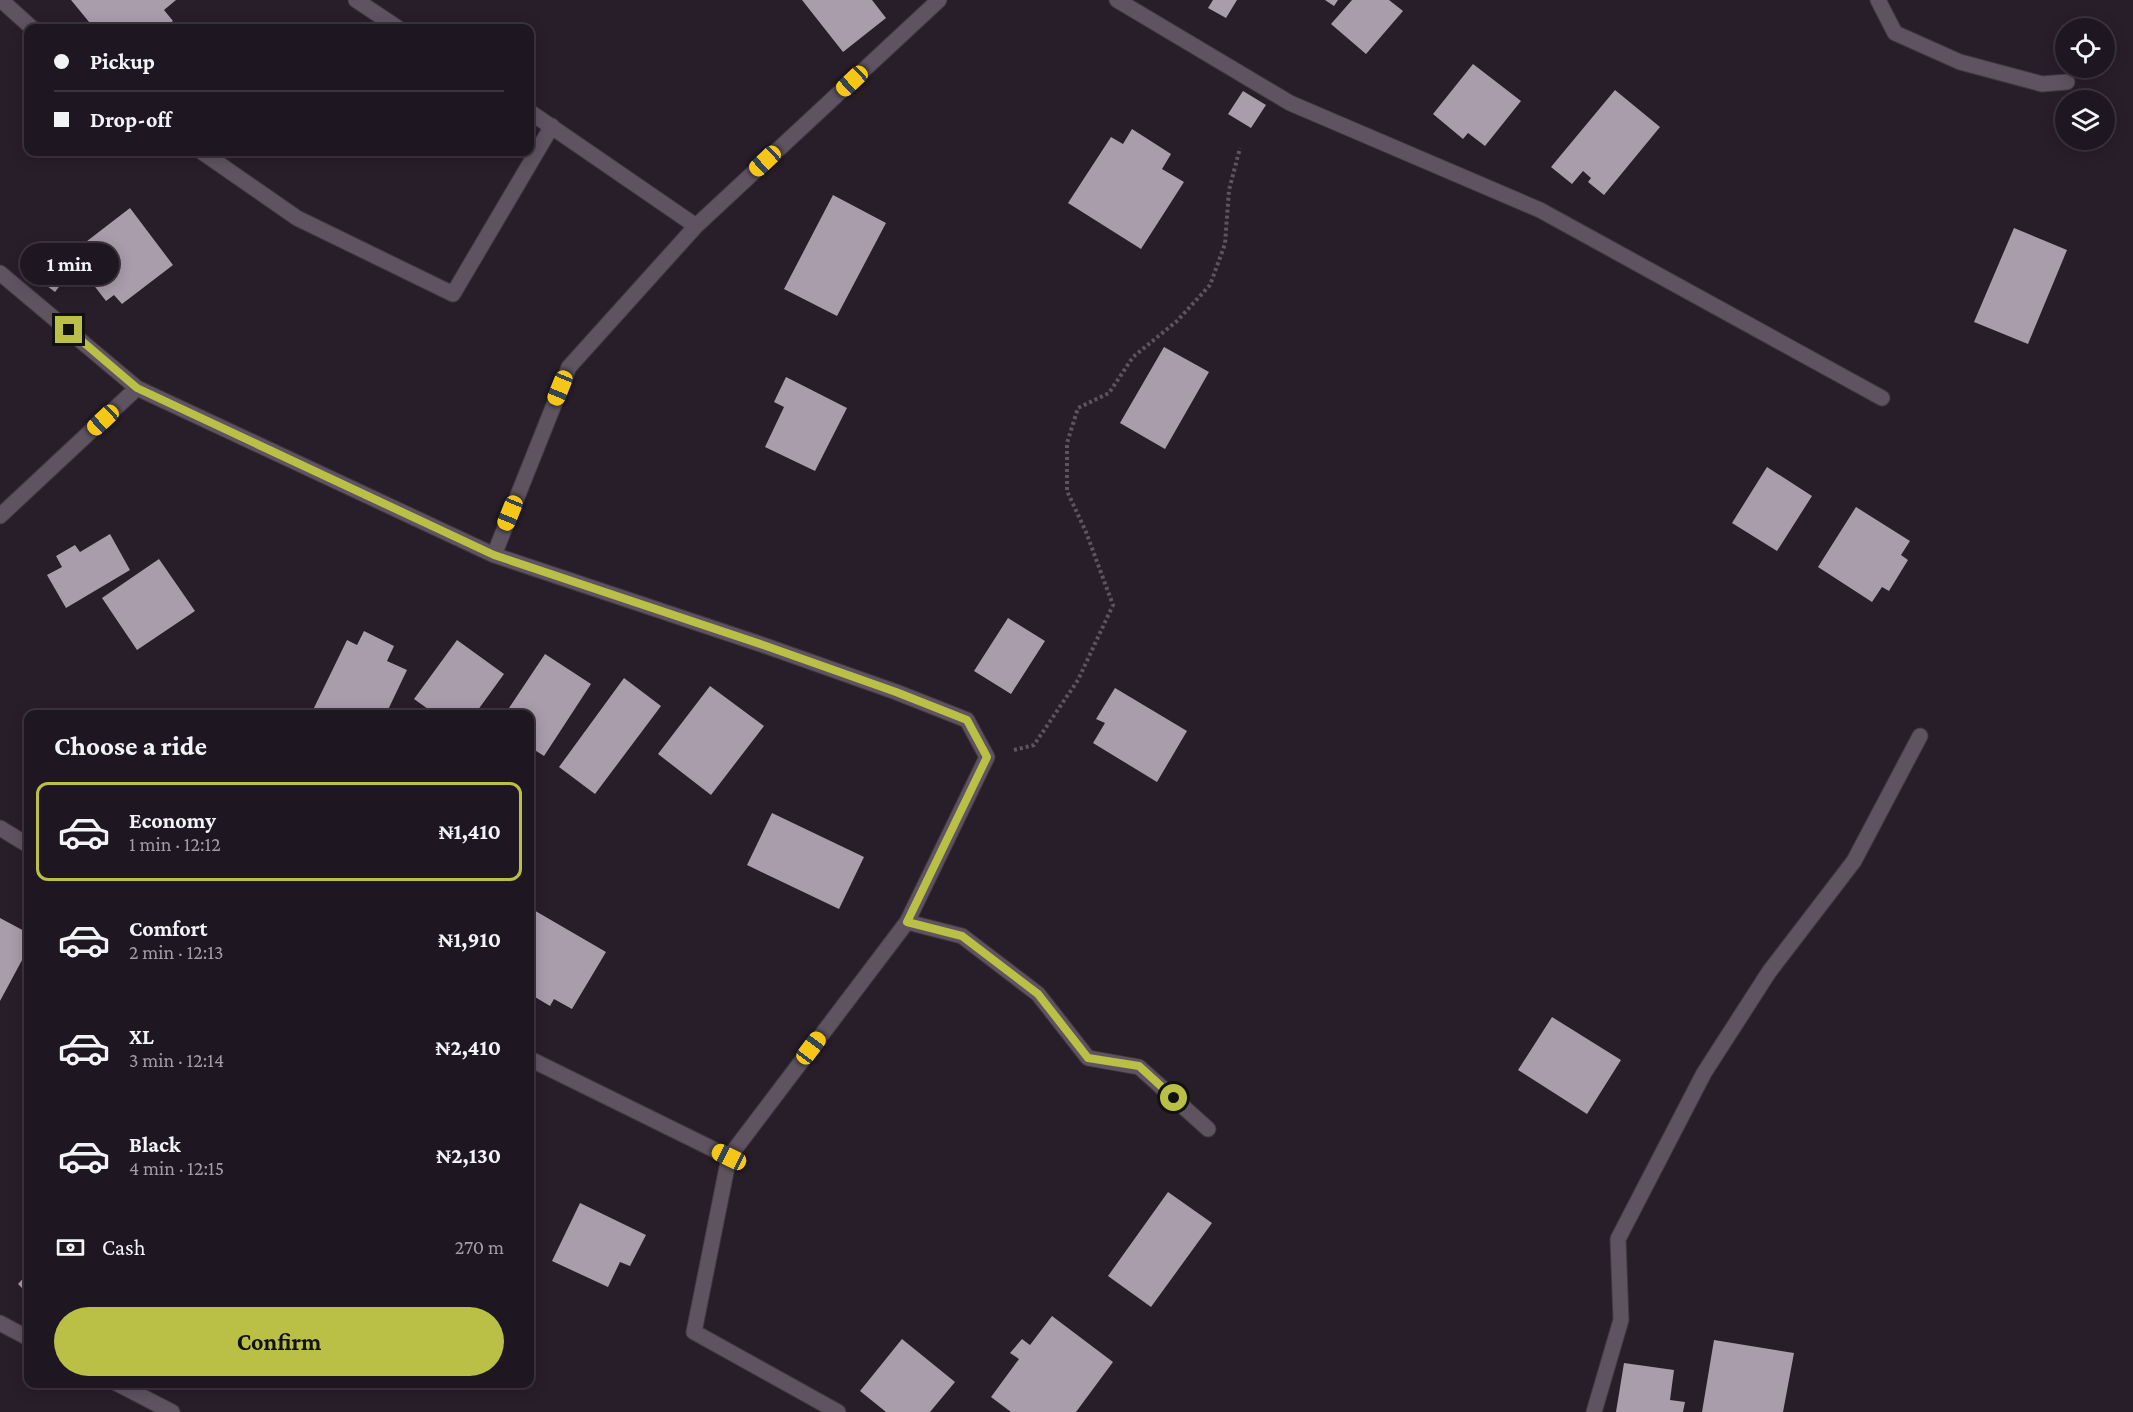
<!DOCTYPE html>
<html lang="en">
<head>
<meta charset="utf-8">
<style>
	:root { --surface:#1e1620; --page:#2b232d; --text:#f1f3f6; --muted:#a19fa5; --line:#3c353e; --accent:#bac045 }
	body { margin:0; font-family:"Crimson Pro",serif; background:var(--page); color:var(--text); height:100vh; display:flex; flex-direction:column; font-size:22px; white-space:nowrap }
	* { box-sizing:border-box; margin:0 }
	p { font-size:20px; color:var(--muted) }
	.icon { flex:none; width:33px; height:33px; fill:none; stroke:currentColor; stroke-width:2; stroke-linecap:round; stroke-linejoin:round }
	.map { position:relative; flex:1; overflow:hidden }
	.drawer { position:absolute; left:24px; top:710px; width:510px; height:678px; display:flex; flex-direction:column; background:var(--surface); border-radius:12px; box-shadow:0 3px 15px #0003,0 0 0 2px var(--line) }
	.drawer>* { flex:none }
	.top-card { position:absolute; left:24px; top:24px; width:510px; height:132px; border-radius:12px; box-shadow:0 3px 15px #0003,0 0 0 2px var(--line); display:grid; align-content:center; height:132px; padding:0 30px; background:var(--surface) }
	.tools { position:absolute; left:2055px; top:18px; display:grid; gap:12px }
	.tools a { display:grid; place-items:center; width:60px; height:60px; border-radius:50%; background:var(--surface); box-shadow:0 3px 15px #0003,0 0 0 2px var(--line); font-size:30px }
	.end { position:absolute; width:27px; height:27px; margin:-14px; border:8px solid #bac045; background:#111; box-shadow:0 0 0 3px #111 }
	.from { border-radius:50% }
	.bubble { position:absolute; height:42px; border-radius:21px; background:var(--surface); box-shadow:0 3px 15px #0003,0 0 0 2px var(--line); font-size:20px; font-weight:700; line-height:42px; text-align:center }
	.car { position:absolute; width:18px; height:36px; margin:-18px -9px; border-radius:8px; box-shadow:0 0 4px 2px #0007; background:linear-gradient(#f5c518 24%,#345 0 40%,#f5c518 0 76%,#345 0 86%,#f5c518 0) }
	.top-card b { display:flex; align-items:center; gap:21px; height:57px; font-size:22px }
	.top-card b+b { border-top:2px solid var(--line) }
	.top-card i { width:15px; height:15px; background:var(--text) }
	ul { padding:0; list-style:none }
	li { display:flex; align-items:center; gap:18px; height:99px; margin:0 12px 9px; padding:0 18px; border:3px solid transparent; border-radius:12px }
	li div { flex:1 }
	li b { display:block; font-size:22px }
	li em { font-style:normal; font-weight:700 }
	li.active { border-color:var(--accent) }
	li>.icon { width:54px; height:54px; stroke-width:1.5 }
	h2 { padding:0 30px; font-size:27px; line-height:72px }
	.pay { display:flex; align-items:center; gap:15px; height:66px; padding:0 30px; font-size:22px }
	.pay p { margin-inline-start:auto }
	.cta { display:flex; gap:12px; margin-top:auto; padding:12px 30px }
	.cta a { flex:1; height:69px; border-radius:36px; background:var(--accent); color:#111; font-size:24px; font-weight:700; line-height:69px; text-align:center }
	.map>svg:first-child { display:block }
	.building { fill:#a99cab }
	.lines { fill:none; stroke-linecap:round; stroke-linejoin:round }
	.street-casing { stroke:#413842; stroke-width:17 }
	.path { stroke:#5d545f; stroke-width:4; stroke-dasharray:3 3; stroke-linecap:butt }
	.street { stroke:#5f5361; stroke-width:15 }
	.route { stroke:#bac045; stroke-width:8 }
</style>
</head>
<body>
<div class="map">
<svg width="2133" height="1412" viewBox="0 0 2133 1412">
	<rect width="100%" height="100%" fill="#281e2a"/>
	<path class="building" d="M71,0H176L164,10L173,21L164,28H94Z
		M802,0H872L886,18L843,52Z
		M1213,0H1237L1226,18L1208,8Z
		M1325,0H1338L1334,6Z
		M1352,0H1389L1403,11L1366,54L1331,24Z
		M1473,64L1521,101L1485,146L1468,133L1463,139L1433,114Z
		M1615,90L1660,127L1604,195L1588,182L1591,178L1583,171L1572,184L1551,167Z
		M1243,91L1266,105L1251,128L1228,114Z
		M1132,129L1171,154L1162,169L1184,182L1141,249L1068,203L1111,137L1123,144Z
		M310,152H324L315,158Z
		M833,195L886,223L837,316L784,289Z
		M130,208L173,265L122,304L114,295L106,301L79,266L87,259L78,248Z
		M2014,228L2067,250L2028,344L1974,322Z
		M51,255L71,271L55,292L34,276Z
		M1164,347L1209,372L1165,449L1120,423Z
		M786,377L847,408L815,471L765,447L784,407L774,402Z
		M1767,467L1812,496L1777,551L1732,523Z
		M1856,507L1910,541L1901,555L1908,560L1889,591L1882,587L1872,602L1818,567Z
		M110,534L130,570L66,608L47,575L62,567L56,556L75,545L80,552Z
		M159,559L195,611L137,650L102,598Z
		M1008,618L1045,641L1011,694L974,671Z
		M364,631L394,646L387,661L407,670L386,714H311L347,640L357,645Z
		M457,640L504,674L475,714H435L414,699Z
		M545,654L591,684L544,756L530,747V714H505Z
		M624,678L661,706L595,794L559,767Z
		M710,686L764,726L711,795L658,754Z
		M1115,688L1187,731L1157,782L1093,743L1105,723L1096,719Z
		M772,813L864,857L839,909L747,865Z
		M532,909L606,952L572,1009L554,999L550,1006L530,994V913Z
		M0,918L28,933V949L0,1001Z
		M1552,1017L1621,1060L1587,1114L1518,1070Z
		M1168,1192L1212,1223L1151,1307L1108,1276Z
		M580,1203L646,1235L630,1266L620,1262L608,1287L552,1261Z
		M28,1273V1294L18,1284Z
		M1052,1316L1113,1362L1076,1412H1011L991,1397L1019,1359L1010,1353L1022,1339L1030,1345Z
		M902,1339L955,1382L930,1412H886L860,1391Z
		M1714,1340L1794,1353L1783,1412H1702Z
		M1624,1363L1674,1370L1670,1400L1685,1402L1683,1412H1616Z"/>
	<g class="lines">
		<defs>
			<path id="street" d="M1,0L32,28
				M356,0L398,28
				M1117,0L1290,103L1540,210L1882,398
				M1878,0L1895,33L1960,62L2042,84L2067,82
				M530,112L696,226
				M202,152L297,218L453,294L552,126
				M0,273L137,388L494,555L766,646L896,692L967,720L987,757L907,922L729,1157L694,1332L838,1412
				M0,516L137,388
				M494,555L569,367L696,226L939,0
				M0,828L28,845
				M907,922L962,936L1038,994L1088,1058L1139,1067L1208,1129
				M530,1059L729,1157
				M0,1323L28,1338
				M116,1383L172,1412
				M1594,1412L1621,1320L1618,1239L1704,1073L1769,972L1854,861L1920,736"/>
		</defs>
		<use href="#street" class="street-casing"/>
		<path class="path" d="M1014,750L1034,745L1078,680L1113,605L1086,532L1067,491V443L1078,408L1109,393L1133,357L1177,321L1210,285L1225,244L1229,190L1240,148"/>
		<use href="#street" class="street"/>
	</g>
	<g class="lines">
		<path class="route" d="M69,330L137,388L494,555L766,646L896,692L967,720L987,757L907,922L962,936L1038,994L1088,1058L1139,1066L1174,1098"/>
	</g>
</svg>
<div class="tools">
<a><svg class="icon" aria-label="locate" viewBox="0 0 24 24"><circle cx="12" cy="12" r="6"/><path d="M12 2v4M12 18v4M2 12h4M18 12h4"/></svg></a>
<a><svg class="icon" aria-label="layers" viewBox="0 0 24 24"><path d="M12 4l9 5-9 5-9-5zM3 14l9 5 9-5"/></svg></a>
</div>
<i class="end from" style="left:1174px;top:1098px"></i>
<i class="end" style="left:69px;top:330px"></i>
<div class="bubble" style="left:20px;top:243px;width:99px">1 min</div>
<i class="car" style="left:852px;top:81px;rotate:227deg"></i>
<i class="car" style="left:765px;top:161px;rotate:227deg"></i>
<i class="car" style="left:560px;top:388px;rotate:202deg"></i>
<i class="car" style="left:103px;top:420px;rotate:227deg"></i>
<i class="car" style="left:510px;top:513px;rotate:202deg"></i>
<i class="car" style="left:811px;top:1048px;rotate:37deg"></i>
<i class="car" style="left:729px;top:1157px;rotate:296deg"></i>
<div class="top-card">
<b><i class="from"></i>Pickup</b>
<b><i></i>Drop-off</b>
</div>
<section class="drawer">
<h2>Choose a ride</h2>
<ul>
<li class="active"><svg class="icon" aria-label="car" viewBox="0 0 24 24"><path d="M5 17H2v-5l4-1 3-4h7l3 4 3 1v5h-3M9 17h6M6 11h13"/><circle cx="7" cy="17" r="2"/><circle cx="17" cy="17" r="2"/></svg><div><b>Economy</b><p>1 min · 12:12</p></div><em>₦1,410</em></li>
<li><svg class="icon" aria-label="car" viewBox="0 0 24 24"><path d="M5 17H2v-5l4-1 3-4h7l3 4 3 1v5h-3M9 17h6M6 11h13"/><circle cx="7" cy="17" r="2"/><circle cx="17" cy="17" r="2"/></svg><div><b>Comfort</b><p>2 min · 12:13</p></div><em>₦1,910</em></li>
<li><svg class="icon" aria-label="car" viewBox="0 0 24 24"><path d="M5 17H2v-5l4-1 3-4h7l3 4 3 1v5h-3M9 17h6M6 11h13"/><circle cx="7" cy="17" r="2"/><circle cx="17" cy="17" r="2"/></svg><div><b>XL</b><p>3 min · 12:14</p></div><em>₦2,410</em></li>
<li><svg class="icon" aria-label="car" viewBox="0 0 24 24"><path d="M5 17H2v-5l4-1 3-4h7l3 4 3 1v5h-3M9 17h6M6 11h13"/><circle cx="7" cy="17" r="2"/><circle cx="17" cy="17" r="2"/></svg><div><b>Black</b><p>4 min · 12:15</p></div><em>₦2,130</em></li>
</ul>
<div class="pay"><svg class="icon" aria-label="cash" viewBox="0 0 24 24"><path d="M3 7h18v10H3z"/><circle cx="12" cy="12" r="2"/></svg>Cash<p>270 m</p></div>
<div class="cta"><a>Confirm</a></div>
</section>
</div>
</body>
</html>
